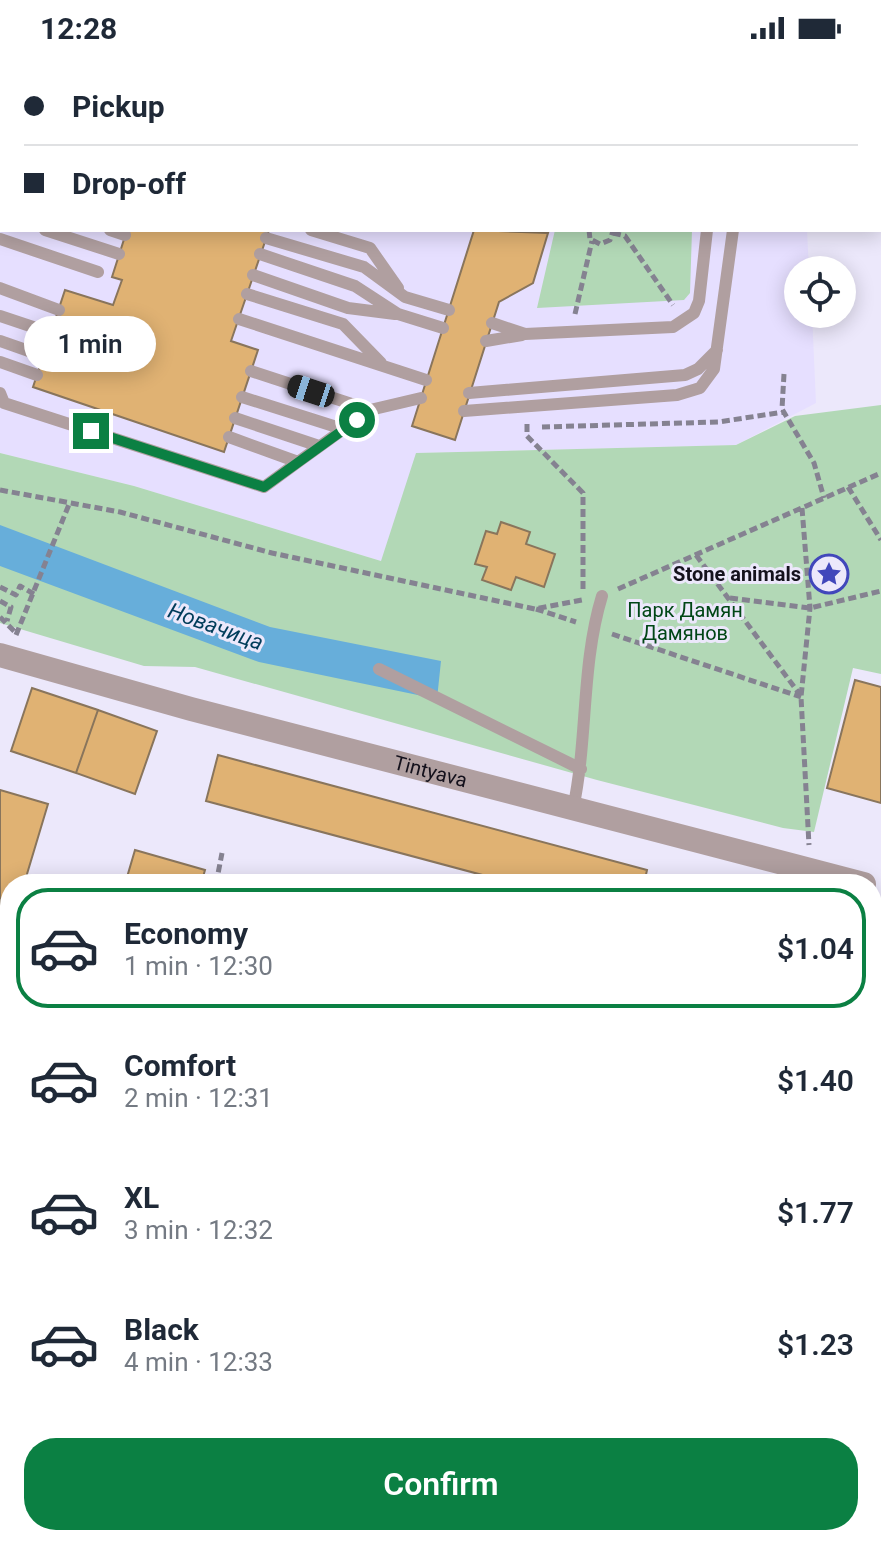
<!DOCTYPE html>
<html lang="en">
<head>
<meta charset="utf-8">
<style>
	:root { --surface:#fff; --page:#f2f2f3; --text:#1f2937; --muted:#747a83; --line:#e0e1e3; --accent:#0b8043 }
	body { margin:0; font-family:Roboto,sans-serif; background:var(--page); color:var(--text); height:100vh; display:flex; flex-direction:column; font-size:30px; white-space:nowrap }
	* { box-sizing:border-box; margin:0 }
	p { font-size:26px; color:var(--muted) }
	.icon { flex:none; width:44px; height:44px; fill:none; stroke:currentColor; stroke-width:2; stroke-linecap:round; stroke-linejoin:round }
	.map { position:relative; flex:1; overflow:hidden }
	.sheet { position:absolute; left:0px; top:818px; width:882px; height:672px; display:flex; flex-direction:column; background:var(--surface); border-radius:32px 32px 0 0; box-shadow:0 4px 20px #0003 }
	.sheet>* { flex:none }
	.top-card { position:absolute; left:0px; top:0px; width:882px; height:176px; box-shadow:0 4px 20px #0003; display:grid; align-content:center; height:176px; padding:0 24px; background:var(--surface) }
	.tools { position:absolute; left:784px; top:200px; display:grid; gap:16px }
	.tools a { display:grid; place-items:center; width:72px; height:72px; border-radius:50%; background:var(--surface); box-shadow:0 4px 20px #0003; font-size:40px }
	.end { position:absolute; width:36px; height:36px; margin:-18px; border:10px solid #0b8043; background:#fff; box-shadow:0 0 0 4px #fff }
	.from { border-radius:50% }
	.bubble { position:absolute; height:56px; border-radius:28px; background:var(--surface); box-shadow:0 4px 20px #0003; font-size:26px; font-weight:600; line-height:56px; text-align:center }
	.car { position:absolute; width:24px; height:48px; margin:-24px -12px; border-radius:10px; box-shadow:0 0 6px 2px #0007; background:linear-gradient(#222 24%,#8ab4d8 0 40%,#222 0 76%,#8ab4d8 0 86%,#222 0) }
	.top-card b { display:flex; align-items:center; gap:28px; height:76px; font-size:30px }
	.top-card b+b { border-top:2px solid var(--line) }
	.top-card i { width:20px; height:20px; background:var(--text) }
	ul { padding:14px 0 0; list-style:none }
	li { display:flex; align-items:center; gap:24px; height:120px; margin:0 16px 12px; padding:0 8px; border:4px solid transparent; border-radius:32px }
	li div { flex:1 }
	li b { display:block; font-size:30px }
	li em { font-style:normal; font-weight:600 }
	li.active { border-color:var(--accent) }
	li>.icon { width:72px; height:72px; stroke-width:1.5 }
	.cta { display:flex; gap:16px; margin-top:auto; padding:16px 24px }
	.cta a { flex:1; height:92px; border-radius:32px; background:var(--accent); color:#fff; font-size:32px; font-weight:600; line-height:92px; text-align:center }
	.status { display:flex; justify-content:space-between; align-items:center; height:56px; padding:0 40px; background:var(--surface); direction:ltr }
	.status svg { height:22px; fill:currentColor }
	.map>svg:first-child { display:block }
	.built { fill:#e6dfff }
	.green { fill:#b2d8b6 }
	.water { fill:#67aeda }
	.building { fill:#e0b273; stroke:#89755c; stroke-width:2 }
	.lines { fill:none; stroke-linecap:round; stroke-linejoin:round }
	.path { stroke:#858291; stroke-width:5; stroke-dasharray:8 4; stroke-linecap:butt }
	.service { stroke:#b09fa0; stroke-width:12 }
	.minor { stroke:#b09fa0; stroke-width:24 }
	.route { stroke:#0b8043; stroke-width:10 }
	.labels { text-anchor:middle; stroke-width:6; stroke-linejoin:round; paint-order:stroke }
	.poi-label { font-size:20px; font-weight:bold; fill:#14111c; stroke:#ece8fb; text-anchor:end }
	.park-label { font-size:20px; fill:#004616; stroke:#ece8fb }
	.street-label { font-size:20px; fill:#14111c; stroke:#ece8fb }
	.water-label { font-size:22px; font-style:italic; fill:#003c5a; stroke:#ece8fb }
</style>
</head>
<body>
<div class="status"><b>12:28</b><svg viewBox="0 0 49 12"><path d="M0 12V9h3v3zM5 12V6h3v6zM10 12V3h3v9zM15 12V0h3v12zM26 1h20v11H26zM47 4h2v5h-2z"/></svg></div>
<div class="map">
<svg width="881" height="1490" viewBox="0 0 881 1490">
	<rect width="100%" height="100%" fill="#ece8fb"/>
	<path class="built" d="M0,0H881V40L880,2H2V174H807L809,214H798V258H812L816,347L736,389L417,397L381,505L134,430L0,397Z"/>
	<path class="green" d="M555,174H692L690,237L684,244L537,252Z
		M881,349V618L853,612L814,776L783,772L597,724L195,611L144,610L0,567V397L134,430L381,505L416,397L736,389L795,360Z"/>
	<path class="water" d="M0,469L270,571L441,605L437,643L259,606L0,510Z"/>
	<path class="building" d="M127,174H269L231,285L258,294L224,396L33,331L65,234L113,249L122,224L112,221Z
		M474,174L548,177L533,227L499,246L455,384L412,370Z
		M501,466L530,476L526,488L555,498L544,531L516,521L511,534L482,524L487,511L475,508L486,475L497,478Z
		M855,624L881,631V747L827,732Z
		M32,632L98,654L76,717L11,695Z
		M98,654L157,675L135,738L76,717Z
		M218,699L647,814L644,828H516L206,745Z
		M0,734L48,748L24,828H10V967L0,958Z
		M135,794L205,814L201,828H125Z
		M872,878L881,880V923L872,921Z
		M872,1065L881,1067V1114L872,1112Z
		M2,1081L10,1084V1155L0,1152Z
		M872,1257L881,1259V1310L872,1308Z"/>
	<g class="lines">
		<path class="path" d="M589,174L590,183L600,188L610,184L613,175
			M613,177L625,180L673,249
			M575,258L592,185
			M784,318L782,353L814,407L824,442
			M527,368V380L583,437V535
			M542,371L718,366L784,356
			M848,431L881,484
			M0,434L120,456L272,497L535,553L582,544
			M802,452L810,552L801,641L809,789
			M696,499L801,640
			M0,531L16,539L20,530L34,538
			M618,533L881,417
			M730,542L810,552L881,535
			M0,545L11,551L7,565
			M536,553L576,566
			M0,561L16,577
			M612,578L801,641
			M16,579L70,446
			M216,828L222,797
			M872,1227L881,1229"/>
		<path class="service" d="M668,2V0
			M0,138L2,139
			M0,165H2
			M45,174L119,198
			M110,174L125,179
			M311,174L370,192L398,232
			M266,182L364,211L405,241L449,254
			M0,183L98,216
			M260,198L355,230L398,258L443,272
			M253,219L348,252L395,258
			M0,232L59,254
			M247,238L343,268L381,307
			M0,260L51,277
			M239,263L426,324
			M492,267L525,278L673,271L694,257L699,245L707,174
			M0,285L43,300
			M486,285L522,279
			M0,306L37,319
			M251,315L370,354
			M0,337L4,347L264,431L298,406
			M469,337L685,319L698,313L717,294
			M242,341L343,373
			M464,355L677,339L700,332L714,313L733,174
			M235,362L319,390
			M229,381L298,406L370,354L421,342
			M379,613L581,713
			M573,753C588,683 581,609 602,540"/>
		<g class="minor">
			<path d="M353,0L384,2"/>
			<path d="M167,2L176,0"/>
			<path d="M0,43L2,42"/>
			<path d="M880,64H881"/>
			<path id="s1" d="M0,599L191,653L864,828"/>
			<path d="M0,992L10,1002"/>
			<path d="M4,1474L10,1454"/>
			<path d="M40,1480L99,1490"/>
			<path d="M583,1490L620,1480"/>
		</g>
	</g>
	<g class="lines">
		<path class="route" d="M91,375L264,431L357,364"/>
	</g>
	<defs>
		<symbol id="sight-ring" viewBox="-11 -11 22 22"><circle r="9.5" fill="#ece8fb" stroke="#4147bb" stroke-width="1.5"/><path d="M0-6L1.8-2.2L6-1.7L2.9 1.2L3.7 5.4L0 3.3L-3.7 5.4L-2.9 1.2L-6-1.7L-1.8-2.2Z" fill="#4147bb"/></symbol>
	</defs>
	<g fill-rule="evenodd">
		<use href="#sight-ring" x="807" y="496" width="44" height="44"/>
	</g>
	<g class="labels">
		<g class="poi-label">
			<text x="801" y="525">Stone animals</text>
		</g>
		<g class="park-label">
			<text x="685" y="561">Парк Дамян<tspan x="685" dy="23">Дамянов</tspan></text>
		</g>
		<g class="street-label">
			<text dy="7" stroke="none"><textPath href="#s1" startOffset="446">Tintyava</textPath></text>
		</g>
		<g class="water-label">
			<text transform="translate(216 570) rotate(20)" y="8">Новачица</text>
		</g>
	</g>
</svg>
<div class="tools">
<a><svg class="icon" aria-label="locate" viewBox="0 0 24 24"><circle cx="12" cy="12" r="6"/><path d="M12 2v4M12 18v4M2 12h4M18 12h4"/></svg></a>
</div>
<i class="end from" style="left:357px;top:364px"></i>
<i class="end" style="left:91px;top:375px"></i>
<div class="bubble" style="left:24px;top:260px;width:132px">1 min</div>
<i class="car" style="left:311px;top:335px;rotate:288deg"></i>
<div class="top-card">
<b><i class="from"></i>Pickup</b>
<b><i></i>Drop-off</b>
</div>
<section class="sheet">
<ul>
<li class="active"><svg class="icon" aria-label="car" viewBox="0 0 24 24"><path d="M5 17H2v-5l4-1 3-4h7l3 4 3 1v5h-3M9 17h6M6 11h13"/><circle cx="7" cy="17" r="2"/><circle cx="17" cy="17" r="2"/></svg><div><b>Economy</b><p>1 min · 12:30</p></div><em>$1.04</em></li>
<li><svg class="icon" aria-label="car" viewBox="0 0 24 24"><path d="M5 17H2v-5l4-1 3-4h7l3 4 3 1v5h-3M9 17h6M6 11h13"/><circle cx="7" cy="17" r="2"/><circle cx="17" cy="17" r="2"/></svg><div><b>Comfort</b><p>2 min · 12:31</p></div><em>$1.40</em></li>
<li><svg class="icon" aria-label="car" viewBox="0 0 24 24"><path d="M5 17H2v-5l4-1 3-4h7l3 4 3 1v5h-3M9 17h6M6 11h13"/><circle cx="7" cy="17" r="2"/><circle cx="17" cy="17" r="2"/></svg><div><b>XL</b><p>3 min · 12:32</p></div><em>$1.77</em></li>
<li><svg class="icon" aria-label="car" viewBox="0 0 24 24"><path d="M5 17H2v-5l4-1 3-4h7l3 4 3 1v5h-3M9 17h6M6 11h13"/><circle cx="7" cy="17" r="2"/><circle cx="17" cy="17" r="2"/></svg><div><b>Black</b><p>4 min · 12:33</p></div><em>$1.23</em></li>
</ul>
<div class="cta"><a>Confirm</a></div>
</section>
</div>
</body>
</html>
